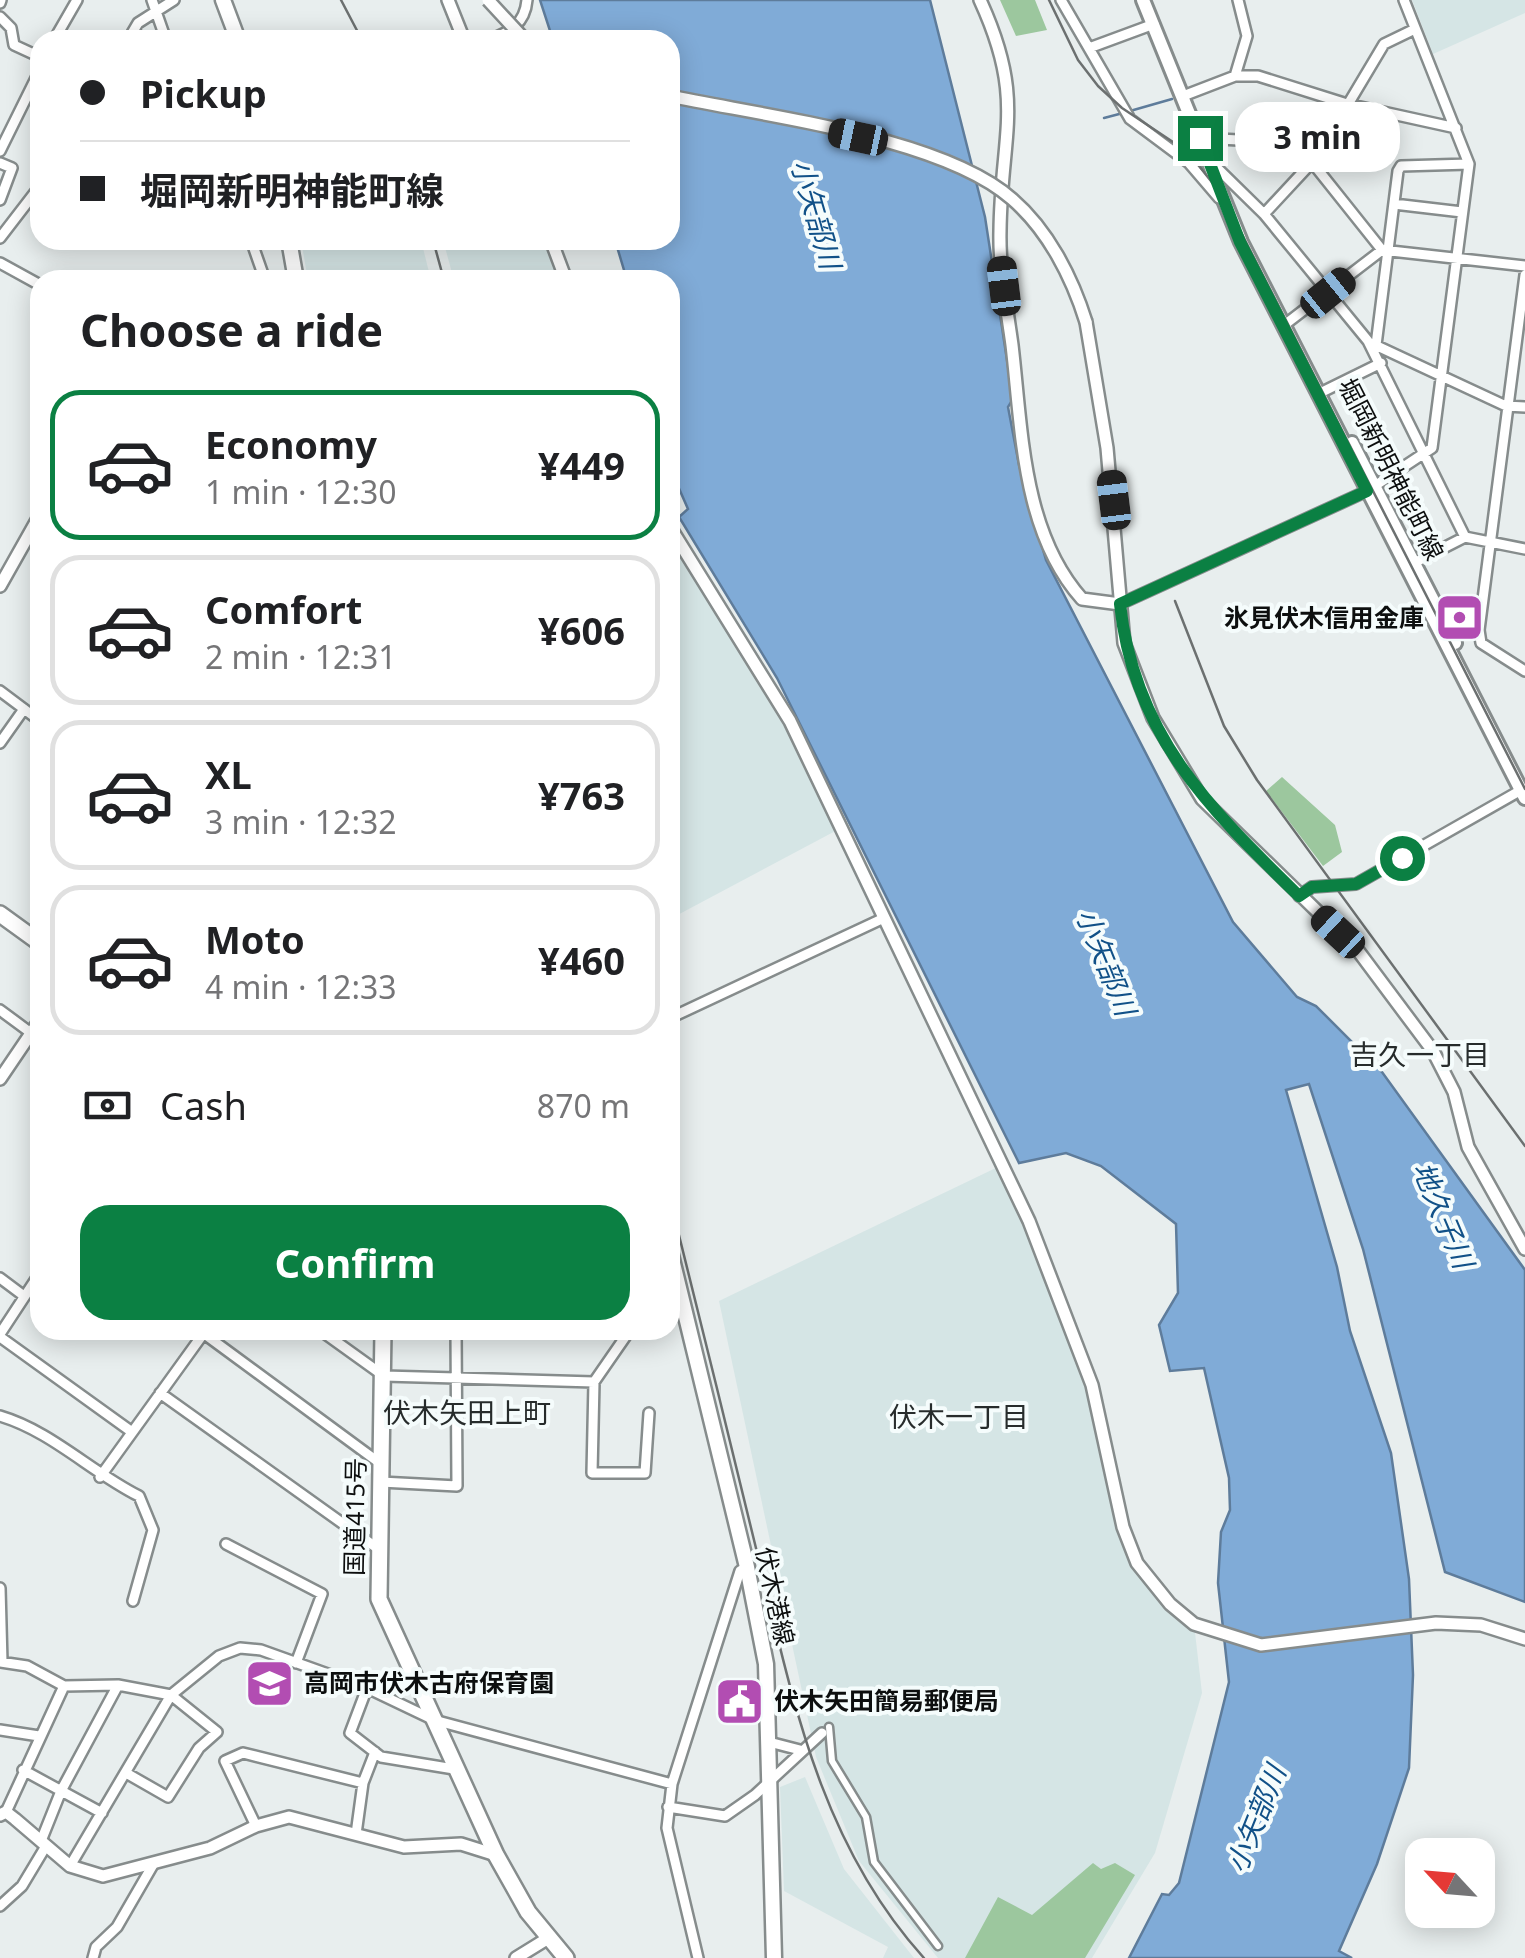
<!DOCTYPE html>
<html lang="en">
<head>
<meta charset="utf-8">
<style>
	:root { --surface:#fff; --page:#f2f2f2; --text:#202124; --muted:#757577; --line:#e0e0e0; --accent:#0b8043 }
	body { margin:0; font-family:"Noto Sans","Noto Sans JP",sans-serif; background:var(--page); color:var(--text); height:100vh; display:flex; flex-direction:column; font-size:38px; white-space:nowrap }
	* { box-sizing:border-box; margin:0 }
	p { font-size:32px; color:var(--muted) }
	.icon { flex:none; width:55px; height:55px; fill:none; stroke:currentColor; stroke-width:2; stroke-linecap:round; stroke-linejoin:round }
	.map { position:relative; flex:1; overflow:hidden }
	.details { position:absolute; left:30px; top:270px; width:650px; height:1070px; display:flex; flex-direction:column; background:var(--surface); border-radius:30px; box-shadow:0 5px 25px #0003 }
	.details>* { flex:none }
	.hud { position:absolute; left:30px; top:30px; width:650px; height:220px; border-radius:30px; box-shadow:0 5px 25px #0003; display:grid; align-content:center; height:220px; padding:0 50px; background:var(--surface) }
	.needle { width:65px; rotate:296deg }
	.fabs { position:absolute; left:1405px; top:1838px; display:grid; gap:20px }
	.fabs a { display:grid; place-items:center; width:90px; height:90px; border-radius:20px; background:var(--surface); box-shadow:0 5px 25px #0003; font-size:50px }
	.end { position:absolute; width:45px; height:45px; margin:-22px; border:12px solid #0b8043; background:#fff; box-shadow:0 0 0 5px #fff }
	.from { border-radius:50% }
	.bubble { position:absolute; height:70px; border-radius:30px; background:var(--surface); box-shadow:0 5px 25px #0003; font-size:32px; font-weight:700; line-height:70px; text-align:center }
	.car { position:absolute; width:30px; height:60px; margin:-30px -15px; border-radius:12px; box-shadow:0 0 8px 2px #0007; background:linear-gradient(#222 24%,#8ab4d8 0 40%,#222 0 76%,#8ab4d8 0 86%,#222 0) }
	.hud b { display:flex; align-items:center; gap:35px; height:95px; font-size:38px }
	.hud b+b { border-top:2px solid var(--line) }
	.hud i { width:25px; height:25px; background:var(--text) }
	ul { padding:0; list-style:none }
	li { display:flex; align-items:center; gap:30px; height:150px; margin:0 20px 15px; padding:0 30px; border:5px solid var(--line); border-radius:30px }
	li div { flex:1 }
	li b { display:block; font-size:38px }
	li em { font-style:normal; font-weight:700 }
	li.active { border-color:var(--accent) }
	li>.icon { width:90px; height:90px; stroke-width:1.5 }
	h2 { padding:0 50px; font-size:45px; line-height:120px }
	.pay { display:flex; align-items:center; gap:25px; height:110px; padding:0 50px; font-size:38px }
	.pay p { margin-inline-start:auto }
	.action { display:flex; gap:20px; margin-top:auto; padding:20px 50px }
	.action a { flex:1; height:115px; border-radius:30px; background:var(--accent); color:#fff; font-size:40px; font-weight:700; line-height:115px; text-align:center }
	.map>svg:first-child { display:block }
	.built { fill:#d5e5e5 }
	.green { fill:#9cc79e }
	.water { fill:#80abd7; stroke:#5e7c9b; stroke-width:2.5 }
	.lines { fill:none; stroke-linecap:round; stroke-linejoin:round }
	.stream { stroke:#5e7c9b; stroke-width:2.5 }
	.pedestrian-casing { stroke:#868c8c; stroke-width:11 }
	.minor-casing { stroke:#868c8c; stroke-width:14 }
	.tertiary-casing { stroke:#868c8c; stroke-width:16 }
	.secondary-casing { stroke:#868c8c; stroke-width:18 }
	.primary-casing { stroke:#868c8c; stroke-width:19 }
	.trunk-casing { stroke:#868c8c; stroke-width:20 }
	.pedestrian { stroke:#fff; stroke-width:6 }
	.minor { stroke:#fff; stroke-width:9 }
	.tertiary { stroke:#fff; stroke-width:11 }
	.secondary { stroke:#fff; stroke-width:12 }
	.primary { stroke:#fff; stroke-width:14 }
	.trunk { stroke:#fff; stroke-width:15 }
	.tram { stroke:#6c7070; stroke-width:2.5 }
	.rail { stroke:#6c7070; stroke-width:2.5 }
	.tertiary-bridge-casing { stroke:#868c8c; stroke-width:16; stroke-linecap:butt }
	.tertiary-bridge { stroke:#fff; stroke-width:11 }
	.route { stroke:#0b8043; stroke-width:12 }
	.labels { text-anchor:middle; stroke-width:8; stroke-linejoin:round; paint-order:stroke }
	.street-label { font-size:25px; fill:#0d0f0f; stroke:#f5fcfc }
	.poi-label { font-size:25px; font-weight:bold; fill:#0d0f0f; stroke:#f5fcfc; text-anchor:start }
	.water-label { font-size:28px; font-style:italic; fill:#115188; stroke:#f5fcfc }
	.neighbourhood-label { font-size:28px; fill:#272c2c; stroke:#f5fcfc }
</style>
</head>
<body>
<div class="map">
<svg width="1525" height="1958" viewBox="0 0 1525 1958">
	<rect width="100%" height="100%" fill="#e8eeee"/>
	<path class="built" d="M1412,0H1525V13L1433,54Z
		M301,240H421L431,280H308Z
		M443,240H543L560,280H454Z
		M670,527L790,721L841,828L670,919Z
		M1002,1165L1092,1385L1137,1563L1194,1624L1202,1693L1155,1853L1092,1958H938L859,1861L816,1757L719,1301Z
		M805,1777L844,1869L914,1958H883L888,1947L784,1891L780,1787Z"/>
	<path class="green" d="M1000,0H1035L1047,30L1016,36Z
		M1282,777L1335,825L1342,852L1323,866L1266,791Z
		M1093,1863L1101,1869L1115,1863L1135,1875L1085,1958H965L998,1897L1032,1915Z"/>
	<path class="water" d="M540,0H930L985,217L1013,399L1008,407L1019,465L1046,560L1233,922L1297,997L1316,1006L1382,1072L1525,1270V1602L1445,1572L1363,1249L1309,1084L1286,1090L1337,1267L1350,1331L1391,1453L1409,1579L1413,1675L1409,1768L1377,1864L1339,1951L1352,1958H1129L1162,1894L1169,1895L1179,1883L1229,1682L1218,1583L1221,1532L1230,1510L1229,1478L1204,1368L1170,1371L1159,1325L1178,1293L1176,1224L1101,1166L1066,1153L1019,1163L777,678L679,517L688,509L670,468V280H627L615,240H670V40H553Z"/>
	<g class="lines">
		<path class="stream" d="M1130,111L1172,99
			M1104,118L1123,113"/>
		<defs>
			<path id="pedestrian" d="M829,1727L832,1761L866,1817L874,1862L938,1946"/>
			<path id="minor" d="M152,0L166,40
				M1061,0L1130,119L1189,163L1219,198
				M0,3L1,0
				M0,17L11,28L14,45L40,57
				M54,40L77,0
				M128,40L138,23L174,0
				M489,40C510,32 525,24 527,0
				M1089,48L1154,24
				M1235,76L1247,36L1238,0
				M1183,96L1235,76H1258L1347,104L1456,128
				M1200,138L1278,142L1316,158
				M0,151L40,70
				M1311,161L1382,250L1525,266
				M0,163L12,168L0,200
				M1212,163L1264,214L1368,341L1465,537
				M1394,204L1462,212
				M1264,214L1316,158L1384,44L1415,29
				M0,238L40,186
				M251,240L265,280
				M0,263L40,285
				M1525,275L1479,630L1481,643L1525,671
				M1283,326L1382,250
				M1375,345L1506,406L1525,407
				M1376,345L1398,171L1401,166L1469,164
				M1318,394L1381,363
				M1412,564L1465,537L1525,549
				M1120,604L1367,491L1432,448L1469,164L1404,0
				M0,691L40,721
				M0,743L24,709
				M1299,896L1312,887L1356,884L1523,789
				M0,1010L31,1033
				M670,1018L884,918
				M0,1278L24,1296
				M320,1330L384,1376L594,1382
				M630,1330L594,1382L592,1473H645L649,1413
				M203,1333L381,1464
				M0,1334L40,1273
				M0,1337L132,1432
				M160,1393L377,1548
				M0,1416C51,1431 91,1472 139,1496L153,1530L133,1601
				M100,1477L206,1330
				M381,1482L457,1486L456,1330
				M226,1544L322,1594L296,1663
				M0,1588L2,1662
				M0,1662L27,1666L64,1686L118,1685L171,1695L217,1732L199,1748L168,1797L126,1773
				M367,1688L350,1733L381,1757L454,1769
				M0,1730L39,1736
				M769,1742L800,1750
				M23,1770L102,1813
				M668,1807L725,1816L755,1795L822,1733
				M6,1812L64,1686
				M256,1826L225,1761L243,1753L363,1783
				M356,1834L363,1783L375,1752
				M41,1841L61,1791L118,1685
				M70,1866L171,1695L219,1656L240,1648L261,1650L367,1688L434,1720L672,1784
				M0,1906L22,1886L46,1846
				M93,1958L96,1947L117,1927L154,1863
				M698,1958L667,1828L672,1784L740,1571L747,1567"/>
			<path id="tertiary" d="M448,0L464,40
				M980,0C1026,100 1001,132 1000,231C999,269 1007,308 1012,345C1022,430 1022,532 1082,599L1120,604
				M551,240L566,280
				M1086,322L1107,448L1124,643L1153,718L1202,799L1359,952L1433,1051L1454,1092L1468,1147L1525,1249
				M670,527L790,721L1029,1221L1092,1385L1123,1527L1137,1563L1170,1604L1194,1624L1261,1645L1436,1623L1481,1625L1525,1639
				M0,586L40,515
				M0,1079L40,1020
				M0,1815L6,1812L15,1819L70,1866L103,1876L210,1848L256,1826L289,1817L404,1847L461,1844L496,1855
				M516,1958L550,1937"/>
			<path id="secondary" d="M1143,0L1241,242L1525,798
				M1352,443L1455,643"/>
			<path id="primary" d="M223,0L238,40
				M289,240L296,280
				M670,1251L747,1567L766,1664L774,1958"/>
			<path id="trunk" d="M0,914L40,943
				M383,1330L379,1599L496,1855L528,1912L566,1958"/>
		</defs>
		<use href="#pedestrian" class="pedestrian-casing"/>
		<use href="#minor" class="minor-casing"/>
		<use href="#tertiary" class="tertiary-casing"/>
		<use href="#secondary" class="secondary-casing"/>
		<use href="#primary" class="primary-casing"/>
		<use href="#trunk" class="trunk-casing"/>
		<use href="#pedestrian" class="pedestrian"/>
		<use href="#minor" class="minor"/>
		<use href="#tertiary" class="tertiary"/>
		<use href="#secondary" class="secondary"/>
		<use href="#primary" class="primary"/>
		<use href="#trunk" class="trunk"/>
		<path class="tram" d="M1049,0L1078,60L1098,86L1122,108L1188,152L1222,195L1525,789"/>
		<path class="rail" d="M341,0L362,40
			M433,240L444,280
			M1175,601L1224,726L1257,780L1525,1146
			M670,1199C699,1313 726,1426 754,1540C791,1690 817,1840 924,1958"/>
		<defs>
			<path id="tertiary-bridge" d="M488,0L525,40
				M670,96C763,116 942,137 1012,199C1048,230 1072,277 1086,322"/>
		</defs>
		<use href="#tertiary-bridge" class="tertiary-bridge-casing"/>
		<use href="#tertiary-bridge" class="tertiary-bridge"/>
	</g>
	<g class="lines">
		<path class="route" d="M1200,138L1240,242L1367,491L1120,604C1134,736 1210,809 1299,896L1312,887L1356,884L1402,858"/>
	</g>
	<defs>
		<symbol id="bank-square" viewBox="-11 -11 22 22"><rect x="-9" y="-9" width="18" height="18" rx="4" fill="#b24db2" stroke="#f5fcfc"/><path d="M-6-4H6V4H-6ZM0-2.3a2.3 2.3 0 1 0 0 4.6a2.3 2.3 0 1 0 0-4.6Z" fill="#fff"/></symbol>
		<symbol id="school-square" viewBox="-11 -11 22 22"><rect x="-9" y="-9" width="18" height="18" rx="4" fill="#b24db2" stroke="#f5fcfc"/><path d="M0-5L7-2L0 1L-7-2ZM-4 1L0 2.5L4 1V4Q0 6-4 4Z" fill="#fff"/></symbol>
		<symbol id="civic-square" viewBox="-11 -11 22 22"><rect x="-9" y="-9" width="18" height="18" rx="4" fill="#b24db2" stroke="#f5fcfc"/><path d="M-.6-6.5H3V-4.5H.6V-3L4-1V1h2V6H-6V1h2V-1L-.6-3ZM-1.2 2.5V6h2.4V2.5Z" fill="#fff"/></symbol>
	</defs>
	<g fill-rule="evenodd">
		<use href="#bank-square" x="1432" y="590" width="55" height="55"/>
		<use href="#school-square" x="242" y="1656" width="55" height="55"/>
		<use href="#civic-square" x="712" y="1674" width="55" height="55"/>
	</g>
	<g class="labels">
		<g class="street-label">
			<text transform="translate(1391 469) rotate(63)" y="9">堀岡新明神能町線</text>
			<text transform="translate(355 1517) rotate(-89)" y="9">国道415号</text>
			<text transform="translate(775 1596) rotate(78)" y="9">伏木港線</text>
		</g>
		<g class="poi-label">
			<text x="1424" y="627" text-anchor="end">氷見伏木信用金庫</text>
			<text x="304" y="1692">高岡市伏木古府保育園</text>
			<text x="774" y="1710">伏木矢田簡易郵便局</text>
		</g>
		<g class="water-label">
			<text transform="translate(816 214) rotate(74)" y="10">小矢部川</text>
			<text transform="translate(1106 962) rotate(68)" y="10">小矢部川</text>
			<text transform="translate(1443 1215) rotate(67)" y="10">地久子川</text>
			<text transform="translate(1256 1819) rotate(-68)" y="10">小矢部川</text>
		</g>
		<g class="neighbourhood-label">
			<text x="1420" y="1065">吉久一丁目</text>
			<text x="467" y="1423">伏木矢田上町</text>
			<text x="959" y="1427">伏木一丁目</text>
		</g>
	</g>
</svg>
<div class="fabs">
<a><svg class="needle" viewBox="-14 -14 28 28"><path d="M0-13l5 13h-10z" fill="#e53935"/><path d="M0 13l5-13h-10z" fill="#757577"/></svg></a>
</div>
<i class="end from" style="left:1402px;top:858px"></i>
<i class="end" style="left:1200px;top:138px"></i>
<div class="bubble" style="left:1235px;top:102px;width:165px">3 min</div>
<i class="car" style="left:858px;top:137px;rotate:282deg"></i>
<i class="car" style="left:1004px;top:286px;rotate:353deg"></i>
<i class="car" style="left:1328px;top:293px;rotate:51deg"></i>
<i class="car" style="left:1114px;top:500px;rotate:353deg"></i>
<i class="car" style="left:1338px;top:932px;rotate:313deg"></i>
<div class="hud">
<b><i class="from"></i>Pickup</b>
<b><i></i>堀岡新明神能町線</b>
</div>
<section class="details">
<h2>Choose a ride</h2>
<ul>
<li class="active"><svg class="icon" aria-label="car" viewBox="0 0 24 24"><path d="M5 17H2v-5l4-1 3-4h7l3 4 3 1v5h-3M9 17h6M6 11h13"/><circle cx="7" cy="17" r="2"/><circle cx="17" cy="17" r="2"/></svg><div><b>Economy</b><p>1 min · 12:30</p></div><em>¥449</em></li>
<li><svg class="icon" aria-label="car" viewBox="0 0 24 24"><path d="M5 17H2v-5l4-1 3-4h7l3 4 3 1v5h-3M9 17h6M6 11h13"/><circle cx="7" cy="17" r="2"/><circle cx="17" cy="17" r="2"/></svg><div><b>Comfort</b><p>2 min · 12:31</p></div><em>¥606</em></li>
<li><svg class="icon" aria-label="car" viewBox="0 0 24 24"><path d="M5 17H2v-5l4-1 3-4h7l3 4 3 1v5h-3M9 17h6M6 11h13"/><circle cx="7" cy="17" r="2"/><circle cx="17" cy="17" r="2"/></svg><div><b>XL</b><p>3 min · 12:32</p></div><em>¥763</em></li>
<li><svg class="icon" aria-label="car" viewBox="0 0 24 24"><path d="M5 17H2v-5l4-1 3-4h7l3 4 3 1v5h-3M9 17h6M6 11h13"/><circle cx="7" cy="17" r="2"/><circle cx="17" cy="17" r="2"/></svg><div><b>Moto</b><p>4 min · 12:33</p></div><em>¥460</em></li>
</ul>
<div class="pay"><svg class="icon" aria-label="cash" viewBox="0 0 24 24"><path d="M3 7h18v10H3z"/><circle cx="12" cy="12" r="2"/></svg>Cash<p>870 m</p></div>
<div class="action"><a>Confirm</a></div>
</section>
</div>
</body>
</html>
